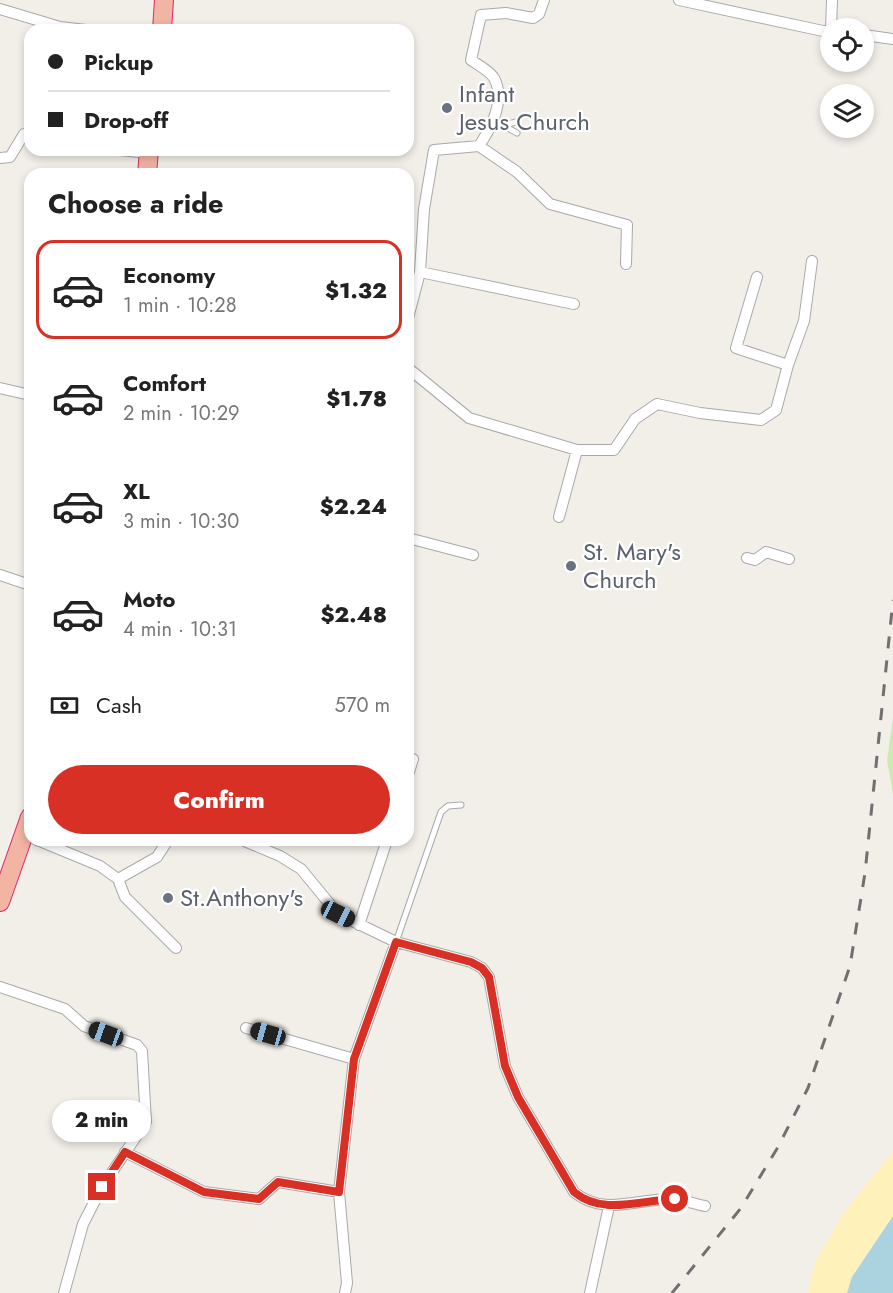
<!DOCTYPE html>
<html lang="en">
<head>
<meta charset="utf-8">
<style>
	:root { --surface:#fff; --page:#f6f6f6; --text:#222; --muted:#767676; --line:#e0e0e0; --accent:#d93025 }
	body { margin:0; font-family:Jost,sans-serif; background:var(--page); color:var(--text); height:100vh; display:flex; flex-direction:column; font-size:22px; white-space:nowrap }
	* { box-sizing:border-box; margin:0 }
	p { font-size:20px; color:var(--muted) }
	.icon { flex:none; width:33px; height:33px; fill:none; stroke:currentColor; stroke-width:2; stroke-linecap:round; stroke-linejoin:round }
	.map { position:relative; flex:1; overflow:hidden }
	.sheet { position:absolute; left:24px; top:168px; width:390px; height:678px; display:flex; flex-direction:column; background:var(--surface); border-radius:18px; box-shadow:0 3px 9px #0003 }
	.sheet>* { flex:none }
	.hud { position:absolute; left:24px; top:24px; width:390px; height:132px; border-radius:18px; box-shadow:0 3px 9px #0003; display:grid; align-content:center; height:132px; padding:0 24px; background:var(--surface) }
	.buttons { position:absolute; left:820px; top:18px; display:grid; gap:12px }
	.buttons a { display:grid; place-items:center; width:54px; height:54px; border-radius:50%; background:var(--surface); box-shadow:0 3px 9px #0003; font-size:30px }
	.end { position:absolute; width:27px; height:27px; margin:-14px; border:8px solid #d93025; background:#fff; box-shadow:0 0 0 3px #fff }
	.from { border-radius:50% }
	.bubble { position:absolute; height:42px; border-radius:21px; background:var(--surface); box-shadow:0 3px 9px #0003; font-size:20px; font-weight:800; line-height:42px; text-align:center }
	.car { position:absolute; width:18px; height:36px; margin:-18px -9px; border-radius:8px; box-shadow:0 0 4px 2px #0007; background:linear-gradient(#222 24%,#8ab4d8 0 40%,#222 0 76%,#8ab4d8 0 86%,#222 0) }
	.hud b { display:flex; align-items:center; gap:21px; height:57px; font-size:22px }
	.hud b+b { border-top:2px solid var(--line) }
	.hud i { width:15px; height:15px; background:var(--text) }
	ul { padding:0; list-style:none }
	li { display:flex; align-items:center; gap:18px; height:99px; margin:0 12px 9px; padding:0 12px; border:3px solid transparent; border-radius:18px }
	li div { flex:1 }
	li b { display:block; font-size:22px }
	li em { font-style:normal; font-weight:800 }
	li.active { border-color:var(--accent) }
	li>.icon { width:54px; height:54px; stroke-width:1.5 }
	h2 { padding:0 24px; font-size:27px; line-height:72px }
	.pay { display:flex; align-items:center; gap:15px; height:66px; padding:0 24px; font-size:22px }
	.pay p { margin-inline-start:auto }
	.button { display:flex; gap:12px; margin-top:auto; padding:12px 24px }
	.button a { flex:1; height:69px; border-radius:36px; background:var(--accent); color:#fff; font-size:24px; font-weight:800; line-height:69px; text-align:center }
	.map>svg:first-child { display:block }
	.grass { fill:#cdebb0 }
	.sand { fill:#fff1ba }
	.water { fill:#aad3df }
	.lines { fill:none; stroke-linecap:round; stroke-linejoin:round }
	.service-casing { stroke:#a9a9a9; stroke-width:7 }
	.minor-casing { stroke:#a9a9a9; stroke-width:12 }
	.trunk-casing { stroke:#dc2a67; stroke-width:20 }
	.service { stroke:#fff; stroke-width:5 }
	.minor { stroke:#fff; stroke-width:10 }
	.trunk { stroke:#f2b4a3; stroke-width:18 }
	.rail { stroke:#707070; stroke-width:3; stroke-dasharray:12 12; stroke-linecap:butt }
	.route { stroke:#d93025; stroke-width:8 }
	.worship-dot { fill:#6b7280; stroke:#fff; stroke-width:2 }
	.labels { text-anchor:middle; stroke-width:4.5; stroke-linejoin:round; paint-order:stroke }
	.worship-label { font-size:24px; fill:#5b616d; stroke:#fff; text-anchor:start }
</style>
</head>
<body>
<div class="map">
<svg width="893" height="1293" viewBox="0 0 893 1293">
	<rect width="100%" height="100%" fill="#f2efe9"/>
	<path class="grass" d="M893,717V795L887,760Z"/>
	<path class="sand" d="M893,1151V1216L852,1277L847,1293H808L815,1262L843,1214Z"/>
	<path class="water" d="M893,1216V1293H847L852,1277Z"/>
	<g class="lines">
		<defs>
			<path id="service" d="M492,124L501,126L516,122
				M506,127L517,133
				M396,942L441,812L448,806L461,805"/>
			<path id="minor" d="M679,0L823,31L831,30
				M0,9L60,27L86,30
				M831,30L832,0
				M864,35L893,39
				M479,146L517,172L550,204L627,225L626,264
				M120,150L149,153
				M0,158L10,157L24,134H30
				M420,272L574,304
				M757,277L736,348L788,365
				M408,318L420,272L424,209L434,150L479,146C491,128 506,100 494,78C490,71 478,65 471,60L481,15L506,13L533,18L539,14L544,0
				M408,368L469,418L577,450H614L635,419L657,404L700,413L761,420L776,410L788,365L804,321L812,261
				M0,388L30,395
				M559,517L577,450
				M408,538L473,555
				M747,558L755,560L766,552L789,559
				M0,575L30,585
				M408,775L413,759
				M37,840L100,866L118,879L125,897L176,948
				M242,840L280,856L301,869L338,914L396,942L354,1059L339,1192L347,1283L345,1293
				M118,879L157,857L168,840
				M359,925L387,840
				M396,942L471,962L482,968L489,977L505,1066L518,1097L574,1192C604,1217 638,1198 673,1199C684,1200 695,1204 705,1206
				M0,987L65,1009L84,1026L137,1045L142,1051L146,1122L102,1187L83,1224L64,1293
				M246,1028L354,1059
				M125,1152L204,1192L259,1199L278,1182L339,1192
				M590,1293L609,1206"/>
			<path id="trunk" d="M162,30L164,0
				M147,174L149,150
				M0,902L30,817"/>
		</defs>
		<use href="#service" class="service-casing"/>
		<use href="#minor" class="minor-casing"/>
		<use href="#trunk" class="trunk-casing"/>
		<use href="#service" class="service"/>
		<use href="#minor" class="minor"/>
		<use href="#trunk" class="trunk"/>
		<path class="rail" d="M672,1293L741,1208L778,1147L808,1088L850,966L865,873L893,600"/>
	</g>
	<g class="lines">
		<path class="route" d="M102,1187L125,1152L204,1192L259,1199L278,1182L339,1192L354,1059L396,942L471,962L482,968L489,977L505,1066L518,1097L574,1192C603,1216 641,1200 675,1199"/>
	</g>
	<g class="worship-dot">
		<circle cx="447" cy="108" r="6"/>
		<circle cx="571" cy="566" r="6"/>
		<circle cx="168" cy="898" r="6"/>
	</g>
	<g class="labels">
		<g class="worship-label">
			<text x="459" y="102">Infant<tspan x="459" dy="28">Jesus Church</tspan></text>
			<text x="583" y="560">St. Mary's<tspan x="583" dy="28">Church</tspan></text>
			<text x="180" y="906">St.Anthony's</text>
		</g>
	</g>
</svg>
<div class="buttons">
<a><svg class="icon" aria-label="locate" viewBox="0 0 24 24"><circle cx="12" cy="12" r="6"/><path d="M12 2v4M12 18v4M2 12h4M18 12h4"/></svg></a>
<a><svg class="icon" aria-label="layers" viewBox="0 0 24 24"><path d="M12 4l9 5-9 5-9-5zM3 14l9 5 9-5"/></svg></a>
</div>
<i class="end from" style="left:675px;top:1199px"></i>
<i class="end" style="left:102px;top:1187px"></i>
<div class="bubble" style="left:52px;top:1100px;width:99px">2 min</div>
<i class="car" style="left:338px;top:914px;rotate:116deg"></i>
<i class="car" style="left:106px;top:1034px;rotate:290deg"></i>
<i class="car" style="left:268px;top:1034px;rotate:286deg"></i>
<div class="hud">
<b><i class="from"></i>Pickup</b>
<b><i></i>Drop-off</b>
</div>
<section class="sheet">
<h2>Choose a ride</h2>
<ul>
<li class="active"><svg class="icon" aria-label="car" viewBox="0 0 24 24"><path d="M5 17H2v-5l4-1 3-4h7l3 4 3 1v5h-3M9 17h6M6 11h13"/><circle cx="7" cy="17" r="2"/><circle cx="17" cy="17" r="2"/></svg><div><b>Economy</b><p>1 min · 10:28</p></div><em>$1.32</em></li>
<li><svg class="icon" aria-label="car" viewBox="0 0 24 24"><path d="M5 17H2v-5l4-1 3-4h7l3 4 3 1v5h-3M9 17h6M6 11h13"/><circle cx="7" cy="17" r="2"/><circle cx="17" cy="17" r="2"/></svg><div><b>Comfort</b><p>2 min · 10:29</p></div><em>$1.78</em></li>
<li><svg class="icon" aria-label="car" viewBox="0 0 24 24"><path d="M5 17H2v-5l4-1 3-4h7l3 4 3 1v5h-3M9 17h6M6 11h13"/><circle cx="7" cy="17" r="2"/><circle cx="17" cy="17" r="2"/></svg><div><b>XL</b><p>3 min · 10:30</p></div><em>$2.24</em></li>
<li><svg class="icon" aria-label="car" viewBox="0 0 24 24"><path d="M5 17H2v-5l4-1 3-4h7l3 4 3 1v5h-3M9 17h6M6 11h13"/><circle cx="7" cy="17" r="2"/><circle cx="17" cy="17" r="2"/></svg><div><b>Moto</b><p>4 min · 10:31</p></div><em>$2.48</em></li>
</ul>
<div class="pay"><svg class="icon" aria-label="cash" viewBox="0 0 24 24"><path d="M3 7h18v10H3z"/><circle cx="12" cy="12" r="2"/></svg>Cash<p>570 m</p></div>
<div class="button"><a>Confirm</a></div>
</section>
</div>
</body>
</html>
